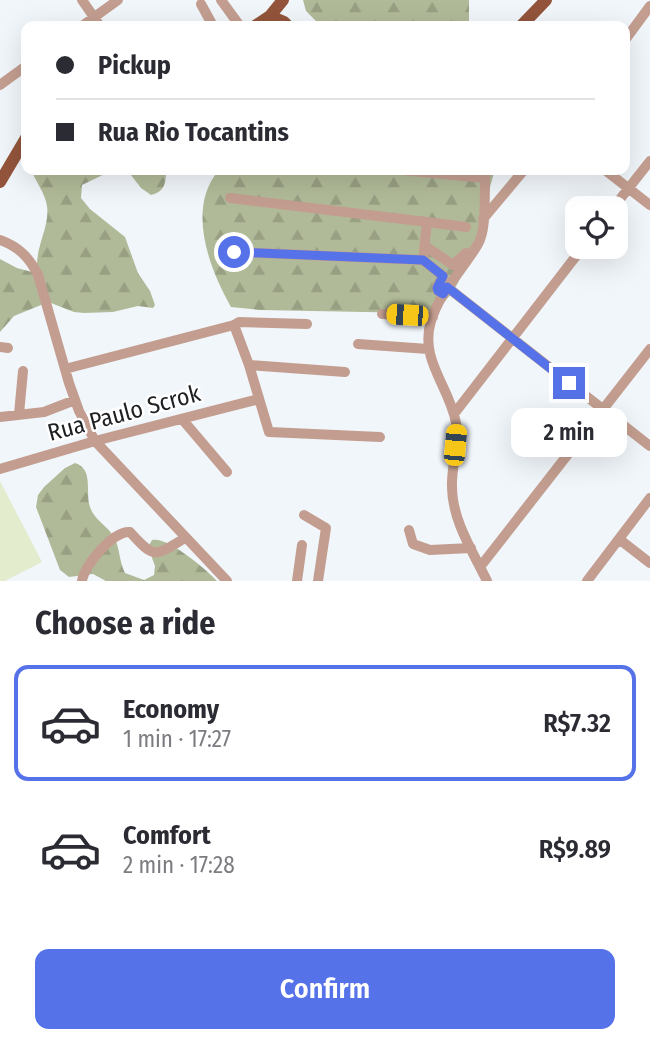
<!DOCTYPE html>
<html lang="en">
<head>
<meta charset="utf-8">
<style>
	:root { --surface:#fff; --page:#f7f7f7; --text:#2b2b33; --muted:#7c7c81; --line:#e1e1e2; --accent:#5672e8 }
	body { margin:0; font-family:"Fira Sans Condensed",sans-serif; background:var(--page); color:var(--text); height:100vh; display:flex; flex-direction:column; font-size:26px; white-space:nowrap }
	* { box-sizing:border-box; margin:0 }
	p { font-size:23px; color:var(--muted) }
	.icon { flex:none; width:38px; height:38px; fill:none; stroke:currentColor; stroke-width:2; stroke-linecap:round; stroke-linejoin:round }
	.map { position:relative; height:581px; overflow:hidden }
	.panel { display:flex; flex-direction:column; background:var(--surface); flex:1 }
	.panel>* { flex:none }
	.top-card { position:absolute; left:21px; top:21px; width:609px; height:154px; border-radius:14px; box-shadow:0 7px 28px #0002; display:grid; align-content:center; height:154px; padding:0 35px; background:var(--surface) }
	.buttons { position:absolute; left:565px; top:196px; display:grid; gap:14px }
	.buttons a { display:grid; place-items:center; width:63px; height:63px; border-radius:14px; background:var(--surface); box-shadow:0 7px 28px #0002; font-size:35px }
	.end { position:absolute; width:32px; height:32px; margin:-16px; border:9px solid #5672e8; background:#fff; box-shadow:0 0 0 4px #fff }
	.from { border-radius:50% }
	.bubble { position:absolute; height:49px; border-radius:14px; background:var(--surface); box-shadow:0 7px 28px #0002; font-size:23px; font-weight:600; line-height:49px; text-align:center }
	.car { position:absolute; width:21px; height:42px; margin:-21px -10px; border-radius:9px; box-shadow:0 0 5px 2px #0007; background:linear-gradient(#f5c518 24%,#345 0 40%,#f5c518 0 76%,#345 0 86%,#f5c518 0) }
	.top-card b { display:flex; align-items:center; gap:24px; height:66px; font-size:26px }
	.top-card b+b { border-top:2px solid var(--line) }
	.top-card i { width:18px; height:18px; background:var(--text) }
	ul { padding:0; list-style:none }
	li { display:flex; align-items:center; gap:21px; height:116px; margin:0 14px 10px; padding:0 21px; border:4px solid transparent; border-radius:14px }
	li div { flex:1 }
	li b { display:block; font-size:26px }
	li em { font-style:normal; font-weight:600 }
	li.active { border-color:var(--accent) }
	li>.icon { width:63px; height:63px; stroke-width:1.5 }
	h2 { padding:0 35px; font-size:32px; line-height:84px }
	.primary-button { display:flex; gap:14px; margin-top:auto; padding:14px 35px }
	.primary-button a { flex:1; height:80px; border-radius:14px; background:var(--accent); color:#fff; font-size:28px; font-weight:600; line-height:80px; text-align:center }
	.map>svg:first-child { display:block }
	.green { fill:#e4ecce }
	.forest { fill:url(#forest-firs) }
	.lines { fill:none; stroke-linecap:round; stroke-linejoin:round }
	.minor { stroke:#c39e90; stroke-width:10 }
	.major { stroke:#93543b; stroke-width:12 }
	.route { stroke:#5672e8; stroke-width:9 }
	.labels { text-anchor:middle; stroke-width:5; stroke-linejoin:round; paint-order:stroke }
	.street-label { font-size:24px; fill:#1d1f21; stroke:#fff }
</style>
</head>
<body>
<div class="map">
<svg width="650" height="581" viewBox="0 0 650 581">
	<defs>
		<pattern id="forest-firs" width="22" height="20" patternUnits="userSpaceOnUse" patternTransform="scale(1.75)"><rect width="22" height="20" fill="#b1ba98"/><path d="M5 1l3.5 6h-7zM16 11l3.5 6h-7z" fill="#989f83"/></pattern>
	</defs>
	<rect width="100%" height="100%" fill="#f1f6fb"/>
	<path class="green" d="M0,481L42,562L5,581H0Z"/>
	<path class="forest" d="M303,0H469V26H321L306,11Z
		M31,170H113L82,185L81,198L90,209L125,237L138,273L150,291L155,305L153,308L138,306L113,312L84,313L74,312L51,303L41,305L14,316L0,332V259L17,268L32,272L37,268C36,245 50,226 47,206C45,193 36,182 31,170Z
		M127,170H166C166,182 165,192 151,195L141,188Z
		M219,170H495C484,204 469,287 438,307C432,312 425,312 417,313L260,310L231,307C209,268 186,208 219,170Z
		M75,463C94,469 85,492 90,507C94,520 107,525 114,537C120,548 119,561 125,573L144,580L154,575L155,566L148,547L152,540C167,536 206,569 217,581H106L93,574L69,577L60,570L36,507L38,495L44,487L65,468Z"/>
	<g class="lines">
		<path class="minor" d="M82,0L100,26
			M221,0L240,26
			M201,4L213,26
			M82,26L118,0
			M625,40L650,6
			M0,85L26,66
			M401,170L485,178
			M486,170C483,190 488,226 478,244C463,270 440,291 431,321C419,360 450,387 456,423C460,443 451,466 452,487C452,520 473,552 487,581
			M605,170L650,205
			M230,198L427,222L423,260L234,252
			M613,208L650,161
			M483,219L524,170
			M427,222L466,227
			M0,240C19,247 29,257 38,275L69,383L79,411L95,441L227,581
			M425,246L453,265L466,253
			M423,260L443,276L437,287L438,291L443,294
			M447,287L650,446
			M382,314L433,317
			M234,325L249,365L269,432L380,437
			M358,344L428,349
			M0,347L8,348
			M249,365L345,372
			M65,369L234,325L239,322L307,324
			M19,414L23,371
			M454,414L583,247
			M0,417L44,412L75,400
			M182,419L227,472
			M0,469L95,441L259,399
			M304,515L326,528L318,581
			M409,530L413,544L430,550L471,548
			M619,539L650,563
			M480,567L650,349
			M82,581C84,565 114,530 130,532C155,560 155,556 185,538
			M297,581L302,545
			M587,581L650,498"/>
		<path class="major" d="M270,16L284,22L288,26
			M255,26L270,16L283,0
			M521,26L546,0
			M0,182L26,138"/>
	</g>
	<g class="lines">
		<path class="route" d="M234,252L423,260L443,276L437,288L438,291L443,294L447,287L569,383"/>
	</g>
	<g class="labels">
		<g class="street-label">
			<text transform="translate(124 413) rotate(-15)" y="8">Rua Paulo Scrok</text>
		</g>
	</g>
</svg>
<div class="buttons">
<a><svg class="icon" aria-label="locate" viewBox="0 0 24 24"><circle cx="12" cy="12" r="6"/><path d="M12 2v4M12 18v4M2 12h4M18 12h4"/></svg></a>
</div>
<i class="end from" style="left:234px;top:252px"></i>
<i class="end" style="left:569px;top:383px"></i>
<div class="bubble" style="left:511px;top:408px;width:116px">2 min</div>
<i class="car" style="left:407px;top:315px;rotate:273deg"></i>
<i class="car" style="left:455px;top:445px;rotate:5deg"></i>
<div class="top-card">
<b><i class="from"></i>Pickup</b>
<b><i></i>Rua Rio Tocantins</b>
</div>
</div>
<section class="panel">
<h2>Choose a ride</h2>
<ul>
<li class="active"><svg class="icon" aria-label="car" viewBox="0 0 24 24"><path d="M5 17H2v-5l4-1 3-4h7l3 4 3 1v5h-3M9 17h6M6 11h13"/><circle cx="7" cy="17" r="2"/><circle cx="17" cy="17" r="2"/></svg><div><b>Economy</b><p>1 min · 17:27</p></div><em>R$7.32</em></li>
<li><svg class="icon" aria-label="car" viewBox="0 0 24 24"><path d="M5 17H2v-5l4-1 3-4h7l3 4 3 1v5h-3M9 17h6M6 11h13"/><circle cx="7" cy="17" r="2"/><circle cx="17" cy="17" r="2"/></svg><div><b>Comfort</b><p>2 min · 17:28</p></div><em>R$9.89</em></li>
</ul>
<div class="primary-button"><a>Confirm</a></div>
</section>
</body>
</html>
